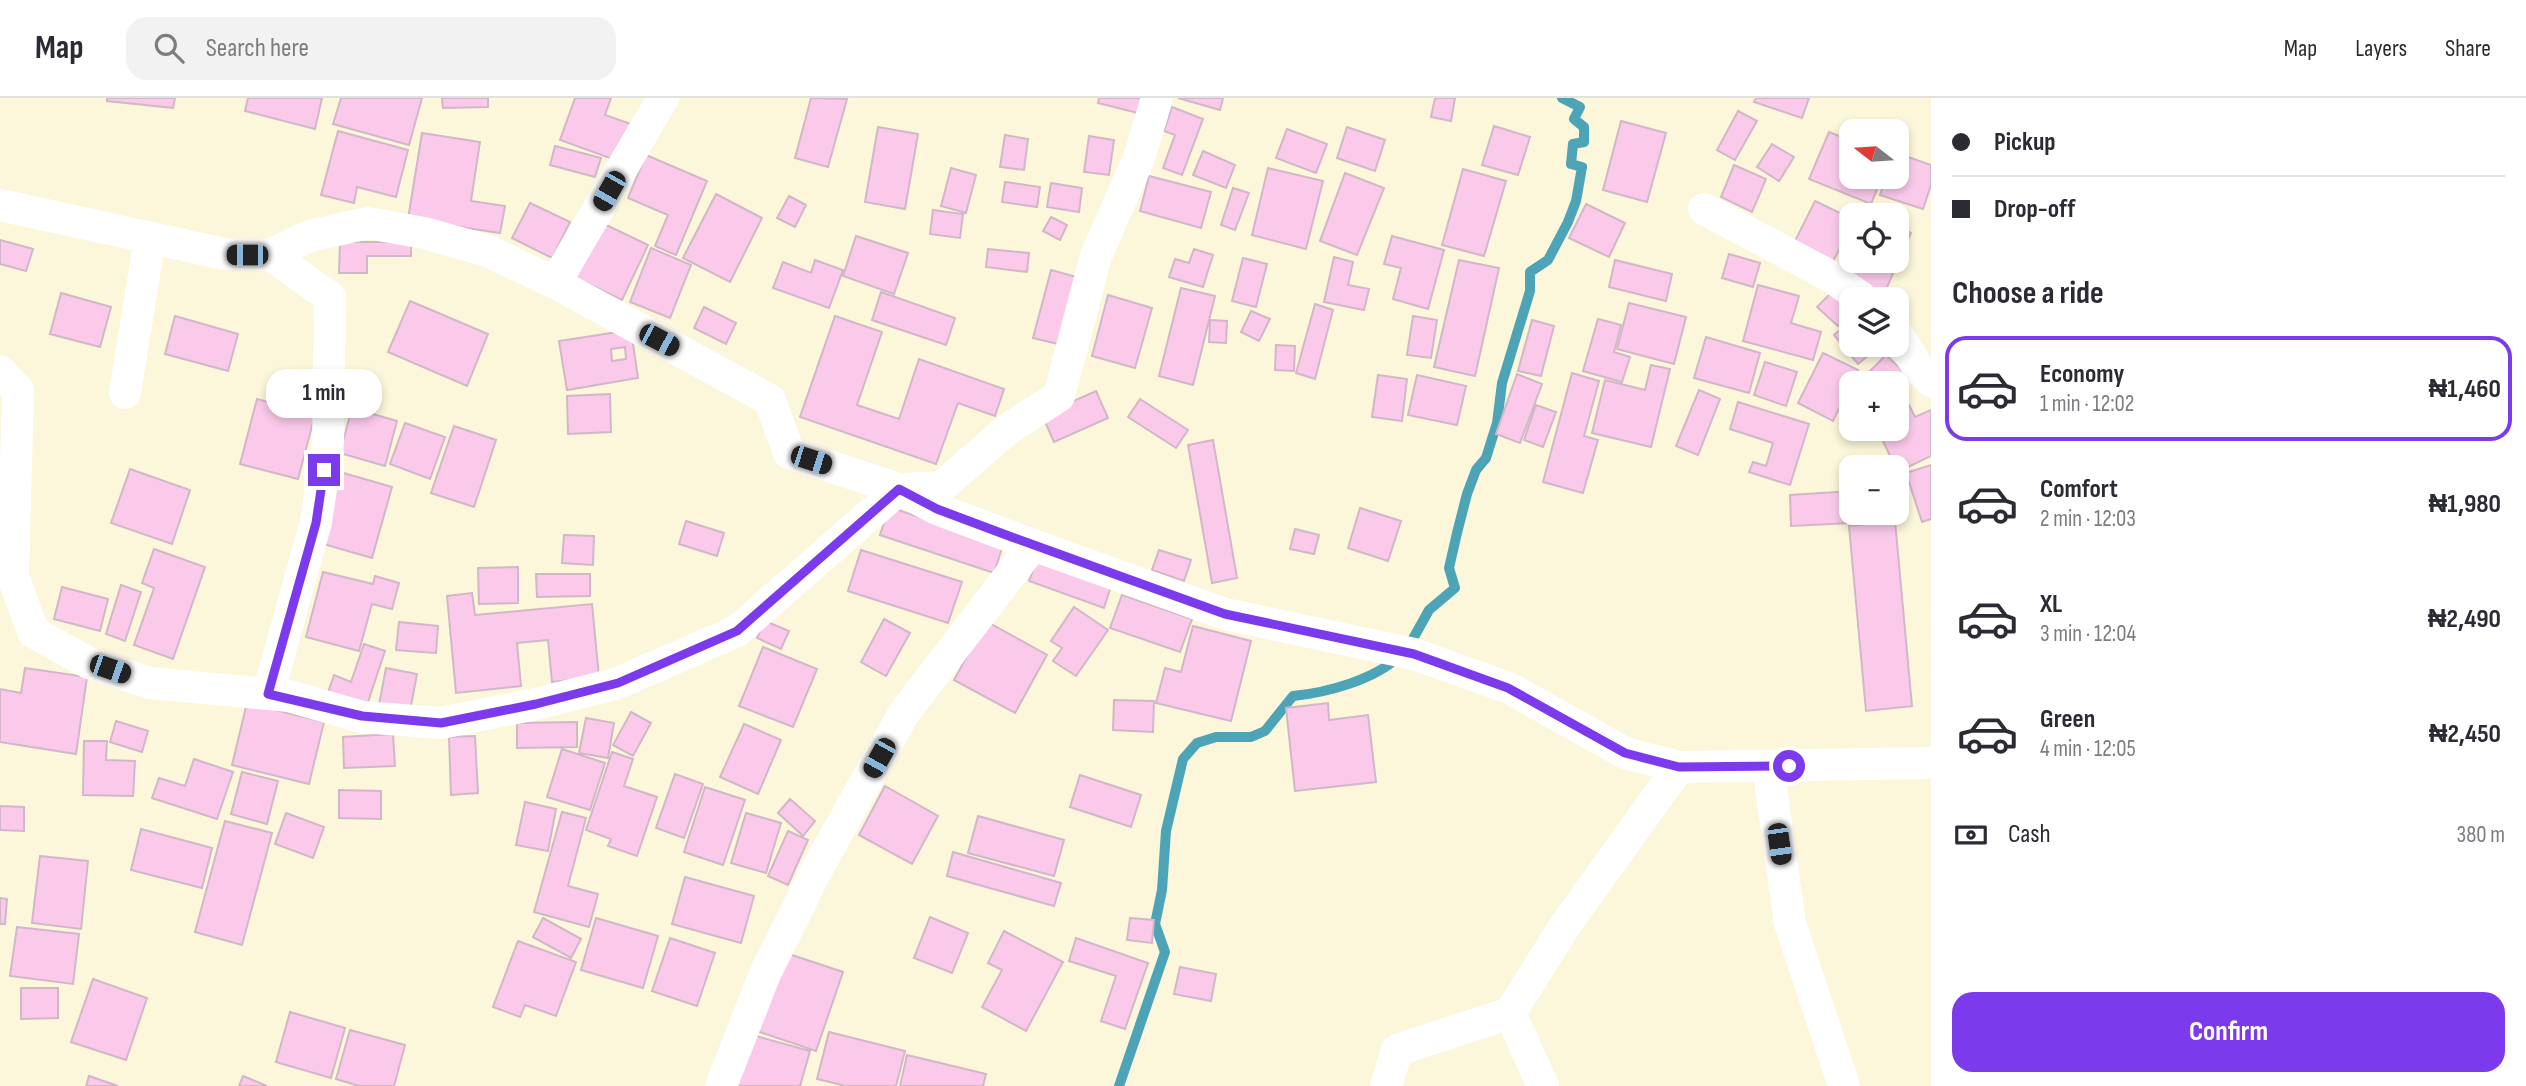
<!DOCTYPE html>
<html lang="en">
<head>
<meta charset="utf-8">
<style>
	:root { --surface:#fff; --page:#f2f2f3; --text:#2b2b33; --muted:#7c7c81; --line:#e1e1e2; --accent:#7c3aed }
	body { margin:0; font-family:"Sofia Sans Condensed",sans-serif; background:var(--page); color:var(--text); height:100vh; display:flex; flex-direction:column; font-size:26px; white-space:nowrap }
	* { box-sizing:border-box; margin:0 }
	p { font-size:23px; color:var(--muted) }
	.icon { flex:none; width:38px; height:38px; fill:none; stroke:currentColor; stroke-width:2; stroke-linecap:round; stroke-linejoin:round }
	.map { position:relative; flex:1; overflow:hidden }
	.side { display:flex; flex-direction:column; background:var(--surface); width:595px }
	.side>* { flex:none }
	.banner { display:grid; align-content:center; height:154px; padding:0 21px; background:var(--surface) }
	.needle { width:46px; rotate:287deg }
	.tools { position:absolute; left:1839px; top:21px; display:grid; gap:14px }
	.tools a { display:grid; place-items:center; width:70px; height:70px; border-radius:14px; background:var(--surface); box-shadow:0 4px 10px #0003; font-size:35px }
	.end { position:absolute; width:32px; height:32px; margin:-16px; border:9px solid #7c3aed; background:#fff; box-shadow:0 0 0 4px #fff }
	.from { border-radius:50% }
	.bubble { position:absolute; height:49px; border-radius:21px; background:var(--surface); box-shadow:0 4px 10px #0003; font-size:23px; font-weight:700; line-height:49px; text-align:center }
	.car { position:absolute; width:21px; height:42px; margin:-21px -10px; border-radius:9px; box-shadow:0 0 5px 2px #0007; background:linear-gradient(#222 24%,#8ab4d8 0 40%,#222 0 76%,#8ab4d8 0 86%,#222 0) }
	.banner b { display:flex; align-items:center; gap:24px; height:66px; font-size:26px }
	.banner b+b { border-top:2px solid var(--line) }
	.banner i { width:18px; height:18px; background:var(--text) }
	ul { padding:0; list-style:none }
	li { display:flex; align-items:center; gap:21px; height:105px; margin:0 14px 10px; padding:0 7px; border:4px solid transparent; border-radius:21px }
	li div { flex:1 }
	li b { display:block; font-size:26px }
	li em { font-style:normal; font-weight:700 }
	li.active { border-color:var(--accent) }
	li>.icon { width:63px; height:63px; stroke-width:1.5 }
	h2 { padding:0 21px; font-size:32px; line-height:84px }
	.pay { display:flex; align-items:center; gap:18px; height:77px; padding:0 21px; font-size:26px }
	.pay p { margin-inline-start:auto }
	.action { display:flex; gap:14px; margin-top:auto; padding:14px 21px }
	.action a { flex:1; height:80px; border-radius:21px; background:var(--accent); color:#fff; font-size:28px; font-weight:700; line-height:80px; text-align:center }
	header { display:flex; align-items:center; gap:42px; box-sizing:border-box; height:98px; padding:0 35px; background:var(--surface); border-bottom:2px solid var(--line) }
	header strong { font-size:33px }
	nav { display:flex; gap:38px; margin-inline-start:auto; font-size:24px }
	.search { width:490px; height:63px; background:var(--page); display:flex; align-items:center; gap:18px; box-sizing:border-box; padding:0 24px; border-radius:21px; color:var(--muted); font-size:26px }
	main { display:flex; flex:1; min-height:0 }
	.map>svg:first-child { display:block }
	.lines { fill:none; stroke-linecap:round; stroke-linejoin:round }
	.stream { stroke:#4da4b7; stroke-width:10 }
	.building { fill:#fbcaeb; stroke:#d1b7c8; stroke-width:2; fill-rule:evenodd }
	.minor { stroke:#fff; stroke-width:32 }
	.route { stroke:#7c3aed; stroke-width:9 }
</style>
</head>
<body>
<header>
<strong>Map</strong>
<div class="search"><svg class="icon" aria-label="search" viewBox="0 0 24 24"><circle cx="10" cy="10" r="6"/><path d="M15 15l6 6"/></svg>Search here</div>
<nav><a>Map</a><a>Layers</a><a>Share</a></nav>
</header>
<main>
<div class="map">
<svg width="1931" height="988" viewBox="0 0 1931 988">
	<rect width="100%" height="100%" fill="#fcf6da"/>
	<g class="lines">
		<path class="stream" d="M1409,548L1429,512L1455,490L1449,470L1457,435L1467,396L1476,372L1486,360L1497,325L1502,285L1530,193V174L1548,162L1568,124L1576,103L1582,69L1571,66L1573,46L1584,44V29L1574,21L1580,9L1562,0
			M1119,988L1165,854L1155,826L1162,792L1166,733L1183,661L1197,645L1216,639H1251L1265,633L1293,598C1325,595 1375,582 1399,558"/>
	</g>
	<path class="building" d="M107,0H175L173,10L107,3Z
		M248,0H322L315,31L245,13Z
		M341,0H422L409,47L333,26Z
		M442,0H488V9L443,10Z
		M575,0H611L605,17L631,26L618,63L560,42Z
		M811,0L847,1L828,69L795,60Z
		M1099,0H1142L1138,15L1098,5Z
		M1178,0H1223L1220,12Z
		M1435,0H1455L1451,23L1431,19Z
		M1756,0H1809L1802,20L1754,4Z
		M1172,9L1203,21L1182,77L1163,70L1175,37L1164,33Z
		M1738,13L1757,23L1735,62L1717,52Z
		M1621,23L1666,35L1647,104L1603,92Z
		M1494,28L1530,39L1518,77L1482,67Z
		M878,29L918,36L905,111L865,104Z
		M1347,29L1385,42L1375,73L1337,60Z
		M1287,31L1327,46L1316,75L1276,60Z
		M338,33L408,52L396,99L357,89L354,105L321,97Z
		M1829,34L1852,43V79H1882L1871,106L1809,81Z
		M422,35L480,44L471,103L505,108L500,135L408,121Z
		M1005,37L1028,41L1024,72L1000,69Z
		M1089,38L1114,42L1109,77L1084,74Z
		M1772,46L1794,59L1779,83L1757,69Z
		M555,48L601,60L595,79L550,67Z
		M1203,53L1235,67L1226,90L1193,77Z
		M1897,55L1931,67V87L1923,111L1880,97L1886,79H1897Z
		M646,57L707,83L676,157L655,148L668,117L628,100Z
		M1734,67L1766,81L1752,114L1721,99Z
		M951,70L976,77L966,115L941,108Z
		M1268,70L1323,83L1306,151L1252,137Z
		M1463,71L1506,83L1484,158L1442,147Z
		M1345,75L1384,90L1357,157L1320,143Z
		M1149,78L1211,94L1201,130L1140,113Z
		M1005,84L1040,89L1037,109L1002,104Z
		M1051,85L1082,90L1079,114L1047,109Z
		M1233,90L1249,95L1235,132L1221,127Z
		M716,96L762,120L730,184L683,160Z
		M789,98L806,107L795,129L777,120Z
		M1815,103L1852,121V128L1831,167L1793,147Z
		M530,105L570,124L552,160L512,140Z
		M1586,106L1625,125L1609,159L1569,140Z
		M933,112L963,116L960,140L930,136Z
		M1051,119L1067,127L1060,142L1043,133Z
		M600,124L648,147L622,202L574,179Z
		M1897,128L1911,135L1884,196L1836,175L1852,141V163H1897Z
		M856,138L908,155L894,196L843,178Z
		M1392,138L1444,152L1428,211L1393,201L1401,170L1384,166Z
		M0,142L33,151L26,173L0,166Z
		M340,144H411V158H367V175H339Z
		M651,150L691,167L670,220L630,204Z
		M988,151L1029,155L1027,174L986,169Z
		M1194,151L1213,157L1203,189L1169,179L1175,161L1189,165Z
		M1729,156L1760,165L1753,189L1722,180Z
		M1334,159L1353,164L1348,187L1369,191L1364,212L1324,204Z
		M1243,160L1267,166L1256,209L1232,203Z
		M815,162L843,172L829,210L773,190L783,164L811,175Z
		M1459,162L1499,170L1475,278L1434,269Z
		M1615,162L1672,176L1666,203L1609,189Z
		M1051,172L1080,180L1062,247L1033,240Z
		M1758,187L1799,198L1791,225L1821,234L1813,262L1743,243Z
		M1181,190L1215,198L1193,287L1159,278Z
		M1835,191L1852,206V214L1838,228L1817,209Z
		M881,194L955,220L946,247L872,222Z
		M61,195L111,209L100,249L50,236Z
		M1108,197L1152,210L1135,270L1092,258Z
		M410,203L488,236L467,288L388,254Z
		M1629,205L1686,219L1674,266L1617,251Z
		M1315,206L1333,212L1315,281L1296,275Z
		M704,209L736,225L726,246L694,230Z
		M1251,213L1270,221L1259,243L1241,234Z
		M175,218L238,236L228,273L165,256Z
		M835,218L882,234L857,307L899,321L919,261L1004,291L995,318L958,305L936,366L800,319Z
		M1413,218L1437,222L1431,260L1407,257Z
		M1598,221L1621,227L1614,254L1630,259L1622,284L1583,273Z
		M1210,222L1227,223L1226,245L1209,244Z
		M1532,222L1554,228L1541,278L1518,273Z
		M1852,222V247H1881L1858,266L1834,237Z
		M631,232L638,280L567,292L559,243ZM625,249L626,261L612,263L611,251Z
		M1706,239L1760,255L1749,295L1694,280Z
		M1276,247L1295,248L1294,273L1275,272Z
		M1823,255L1858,272L1833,323L1798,305Z
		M1886,257L1909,279L1897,291V285H1871L1864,279Z
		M1765,264L1797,274L1786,308L1754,297Z
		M1651,267L1670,271L1651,349L1592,335L1605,282L1645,292Z
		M1572,275L1599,283L1584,338L1598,342L1583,395L1543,384Z
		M1517,276L1542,286L1520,345L1496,336Z
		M1378,277L1407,281L1402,323L1372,319Z
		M1417,277L1466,288L1457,327L1408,317Z
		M1699,292L1720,301L1698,357L1676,348Z
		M1096,293L1108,320L1054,344L1042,317Z
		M610,296L611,334L568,336L567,298Z
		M1904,297L1915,319L1931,312V358L1898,374L1877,331H1897V300Z
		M257,301L315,317L298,381L240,366Z
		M1140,301L1188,332L1176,350L1128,319Z
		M1738,304L1809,326L1790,387L1749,374L1753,364L1766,368L1773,345L1730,331Z
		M1536,307L1556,314L1543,349L1524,342Z
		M352,310L397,323L385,368L340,355Z
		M405,325L445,339L430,381L390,366Z
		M454,328L496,342L474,409L431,395Z
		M1213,342L1237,480L1212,485L1188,347Z
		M1931,367V421L1922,424L1906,375Z
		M130,371L190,392L172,446L111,425Z
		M340,374L392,389L372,460L320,445Z
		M1852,393V415H1890V423L1791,428L1790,397Z
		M889,409L1003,447L994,475L880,437Z
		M1360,410L1401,423L1388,463L1348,450Z
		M686,423L724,435L717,458L679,446Z
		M1895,423L1912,608L1866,613L1849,428Z
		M1295,431L1319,437L1314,456L1290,451Z
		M564,437L594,438L593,467L562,465Z
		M154,451L205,469L173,561L134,547L154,490L142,485Z
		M861,452L962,484L948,525L848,493Z
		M1159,452L1191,462L1184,483L1152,472Z
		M1038,459L1112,485L1104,510L1029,483Z
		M518,469V505L479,506L478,470Z
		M323,474L373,486L375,478L399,485L392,511L372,506L359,553L306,539Z
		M536,476H590V498L537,499Z
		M121,487L141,494L125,543L106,536Z
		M62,489L108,501L100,533L54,521Z
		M472,495L475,517L592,506L599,579L552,584L548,542L517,545L521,588L456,595L447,498Z
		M1122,497L1192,521L1180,554L1110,530Z
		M1074,509L1108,532L1076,578L1053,563L1062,550L1051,543Z
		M884,521L910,535L886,578L861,564Z
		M765,523L789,533L781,551L757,540Z
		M986,523L1047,557L1015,615L954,582Z
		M399,524L438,528L436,555L396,552Z
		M1193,528L1251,543L1231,623L1156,605L1165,570L1181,574Z
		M364,546L385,553L365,613L326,600L334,577L351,584Z
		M763,549L817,571L793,629L739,608Z
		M25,570L87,579L76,656L0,644V591L21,595Z
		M386,570L417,576L410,613L379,607Z
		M1114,602L1154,603L1153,634L1113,632Z
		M247,605L324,624L309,686L232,667Z
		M1328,605L1329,622L1368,617L1376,684L1295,693L1286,610Z
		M631,614L651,625L633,658L613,647Z
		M586,620L614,625L608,660L579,655Z
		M116,623L148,633L142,654L110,644Z
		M577,624V649L517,650V625Z
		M744,626L781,642L758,696L720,679Z
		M393,636L395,668L344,670L343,639Z
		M475,638L478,695L451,697L449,639Z
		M84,643H107L106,662L135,663L133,698L83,697Z
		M562,651L605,665L590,712L547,699Z
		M612,654L633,661L624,688L657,699L637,758L608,748L611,741L586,732Z
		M194,661L233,674L217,721L152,700L159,680L185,688Z
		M242,674L278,683L267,726L231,716Z
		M675,676L703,686L684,740L656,730Z
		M1080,677L1141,697L1131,729L1070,709Z
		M885,688L938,718L912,766L859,737Z
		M705,689L745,702L723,767L684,754Z
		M339,692L381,693V721L339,720Z
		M790,701L815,723L803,738L778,715Z
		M525,704L556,711L548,753L516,747Z
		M0,708L24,709V733L0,732Z
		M562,714L586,720L568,788L598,796L589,829L534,814Z
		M286,715L324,729L313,760L275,746Z
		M746,715L781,725L766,775L731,765Z
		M978,718L1064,742L1054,778L968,755Z
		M225,723L272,735L242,847L195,834Z
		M141,731L212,750L202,790L131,772Z
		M788,733L808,742L788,787L768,778Z
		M953,754L1061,785L1054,808L947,778Z
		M40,758L88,763L81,831L32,825Z
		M685,779L754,798L741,845L672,826Z
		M0,800L7,801L5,826H0Z
		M930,819L968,835L952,875L914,860Z
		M543,820L581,841L571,860L533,839Z
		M596,820L658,838L643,890L581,872Z
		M1130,820L1154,822L1152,845L1127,842Z
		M17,829L79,836L73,886L10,878Z
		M1004,833L1063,864L1026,933L982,909L1002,872L988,865Z
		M670,840L715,855L697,908L652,893Z
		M1076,840L1148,865L1125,931L1101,923L1116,878L1069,863Z
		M518,843L576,864L556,918L525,907L520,919L493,909Z
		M780,853L843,874L816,953L754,932Z
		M1180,869L1216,876L1211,903L1174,896Z
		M93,881L147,900L126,962L71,944Z
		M21,890H58V920L21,921Z
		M290,914L345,930L331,980L276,964Z
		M350,932L405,947L394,988H359L336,981Z
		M829,934L905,953L896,988H846L817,981Z
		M745,935L810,953L800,988H730Z
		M907,957L986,976L983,988H900Z
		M89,978L118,988H86Z
		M243,978L267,988H239Z"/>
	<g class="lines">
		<path class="minor" d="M0,107L224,156L270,157L309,138L368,125L424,135L488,153L555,185L770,302L789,355L899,391L937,411L1033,447L1225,516L1414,556L1509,590L1625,655L1679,669L1931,665
			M1704,111L1830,178L1863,201
			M555,185L663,0
			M1897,236L1919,271L1931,283
			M0,273L18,292L13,478L33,534L89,565L150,585L289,598L362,619L441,625L536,606L618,585L737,533L899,391L941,389L1008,331L1059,298L1096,158L1139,60L1157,0
			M125,295L150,140
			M268,596L316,424L328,345L330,199L270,157
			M1768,668L1790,825L1844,988
			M1510,915L1543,988
			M721,988L765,876L817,771L904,615L1033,447
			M1386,988L1397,952L1510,915L1566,826L1679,669"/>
	</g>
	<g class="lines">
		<path class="route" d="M324,372L316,425L268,596L362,618L441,625L536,606L618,585L737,533L899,391L937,411L1009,438L1225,516L1414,556L1508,590L1625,655L1679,669L1789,668"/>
	</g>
</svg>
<div class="tools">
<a><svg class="needle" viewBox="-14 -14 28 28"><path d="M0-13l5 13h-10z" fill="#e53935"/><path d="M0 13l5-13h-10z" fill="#7c7c81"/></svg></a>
<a><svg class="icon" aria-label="locate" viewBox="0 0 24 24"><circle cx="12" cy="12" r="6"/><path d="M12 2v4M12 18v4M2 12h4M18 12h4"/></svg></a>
<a><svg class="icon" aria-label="layers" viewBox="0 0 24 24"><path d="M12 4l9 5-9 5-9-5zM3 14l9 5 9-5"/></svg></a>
<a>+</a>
<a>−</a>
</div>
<i class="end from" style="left:1789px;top:668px"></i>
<i class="end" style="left:324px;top:372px"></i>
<div class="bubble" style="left:266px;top:271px;width:116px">1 min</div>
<i class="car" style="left:609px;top:93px;rotate:210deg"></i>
<i class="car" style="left:247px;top:157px;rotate:270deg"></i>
<i class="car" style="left:659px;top:242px;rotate:118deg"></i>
<i class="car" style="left:811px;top:362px;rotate:108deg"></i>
<i class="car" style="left:110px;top:571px;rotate:109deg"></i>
<i class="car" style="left:879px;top:660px;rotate:209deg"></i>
<i class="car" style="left:1779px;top:746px;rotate:172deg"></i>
</div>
<section class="side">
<div class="banner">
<b><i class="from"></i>Pickup</b>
<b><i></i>Drop-off</b>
</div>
<h2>Choose a ride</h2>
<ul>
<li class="active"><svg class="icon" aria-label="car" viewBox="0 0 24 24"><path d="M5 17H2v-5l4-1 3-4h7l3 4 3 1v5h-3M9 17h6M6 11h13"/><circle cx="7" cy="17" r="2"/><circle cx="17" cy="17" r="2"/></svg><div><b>Economy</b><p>1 min · 12:02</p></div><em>₦1,460</em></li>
<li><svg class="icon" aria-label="car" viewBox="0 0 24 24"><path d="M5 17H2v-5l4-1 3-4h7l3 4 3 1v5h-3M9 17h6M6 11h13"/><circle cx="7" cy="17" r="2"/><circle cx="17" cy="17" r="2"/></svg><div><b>Comfort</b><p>2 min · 12:03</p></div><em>₦1,980</em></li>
<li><svg class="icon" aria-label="car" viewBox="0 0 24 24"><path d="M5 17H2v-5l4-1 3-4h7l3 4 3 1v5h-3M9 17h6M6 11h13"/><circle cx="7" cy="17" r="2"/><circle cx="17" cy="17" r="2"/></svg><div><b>XL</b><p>3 min · 12:04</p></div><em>₦2,490</em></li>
<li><svg class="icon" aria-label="car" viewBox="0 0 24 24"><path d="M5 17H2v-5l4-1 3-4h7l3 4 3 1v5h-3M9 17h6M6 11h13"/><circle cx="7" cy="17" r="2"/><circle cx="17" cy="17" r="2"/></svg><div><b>Green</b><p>4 min · 12:05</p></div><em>₦2,450</em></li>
</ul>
<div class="pay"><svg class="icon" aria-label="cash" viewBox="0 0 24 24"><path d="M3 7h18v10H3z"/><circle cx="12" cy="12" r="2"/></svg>Cash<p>380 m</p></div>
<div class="action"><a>Confirm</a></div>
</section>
</main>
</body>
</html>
